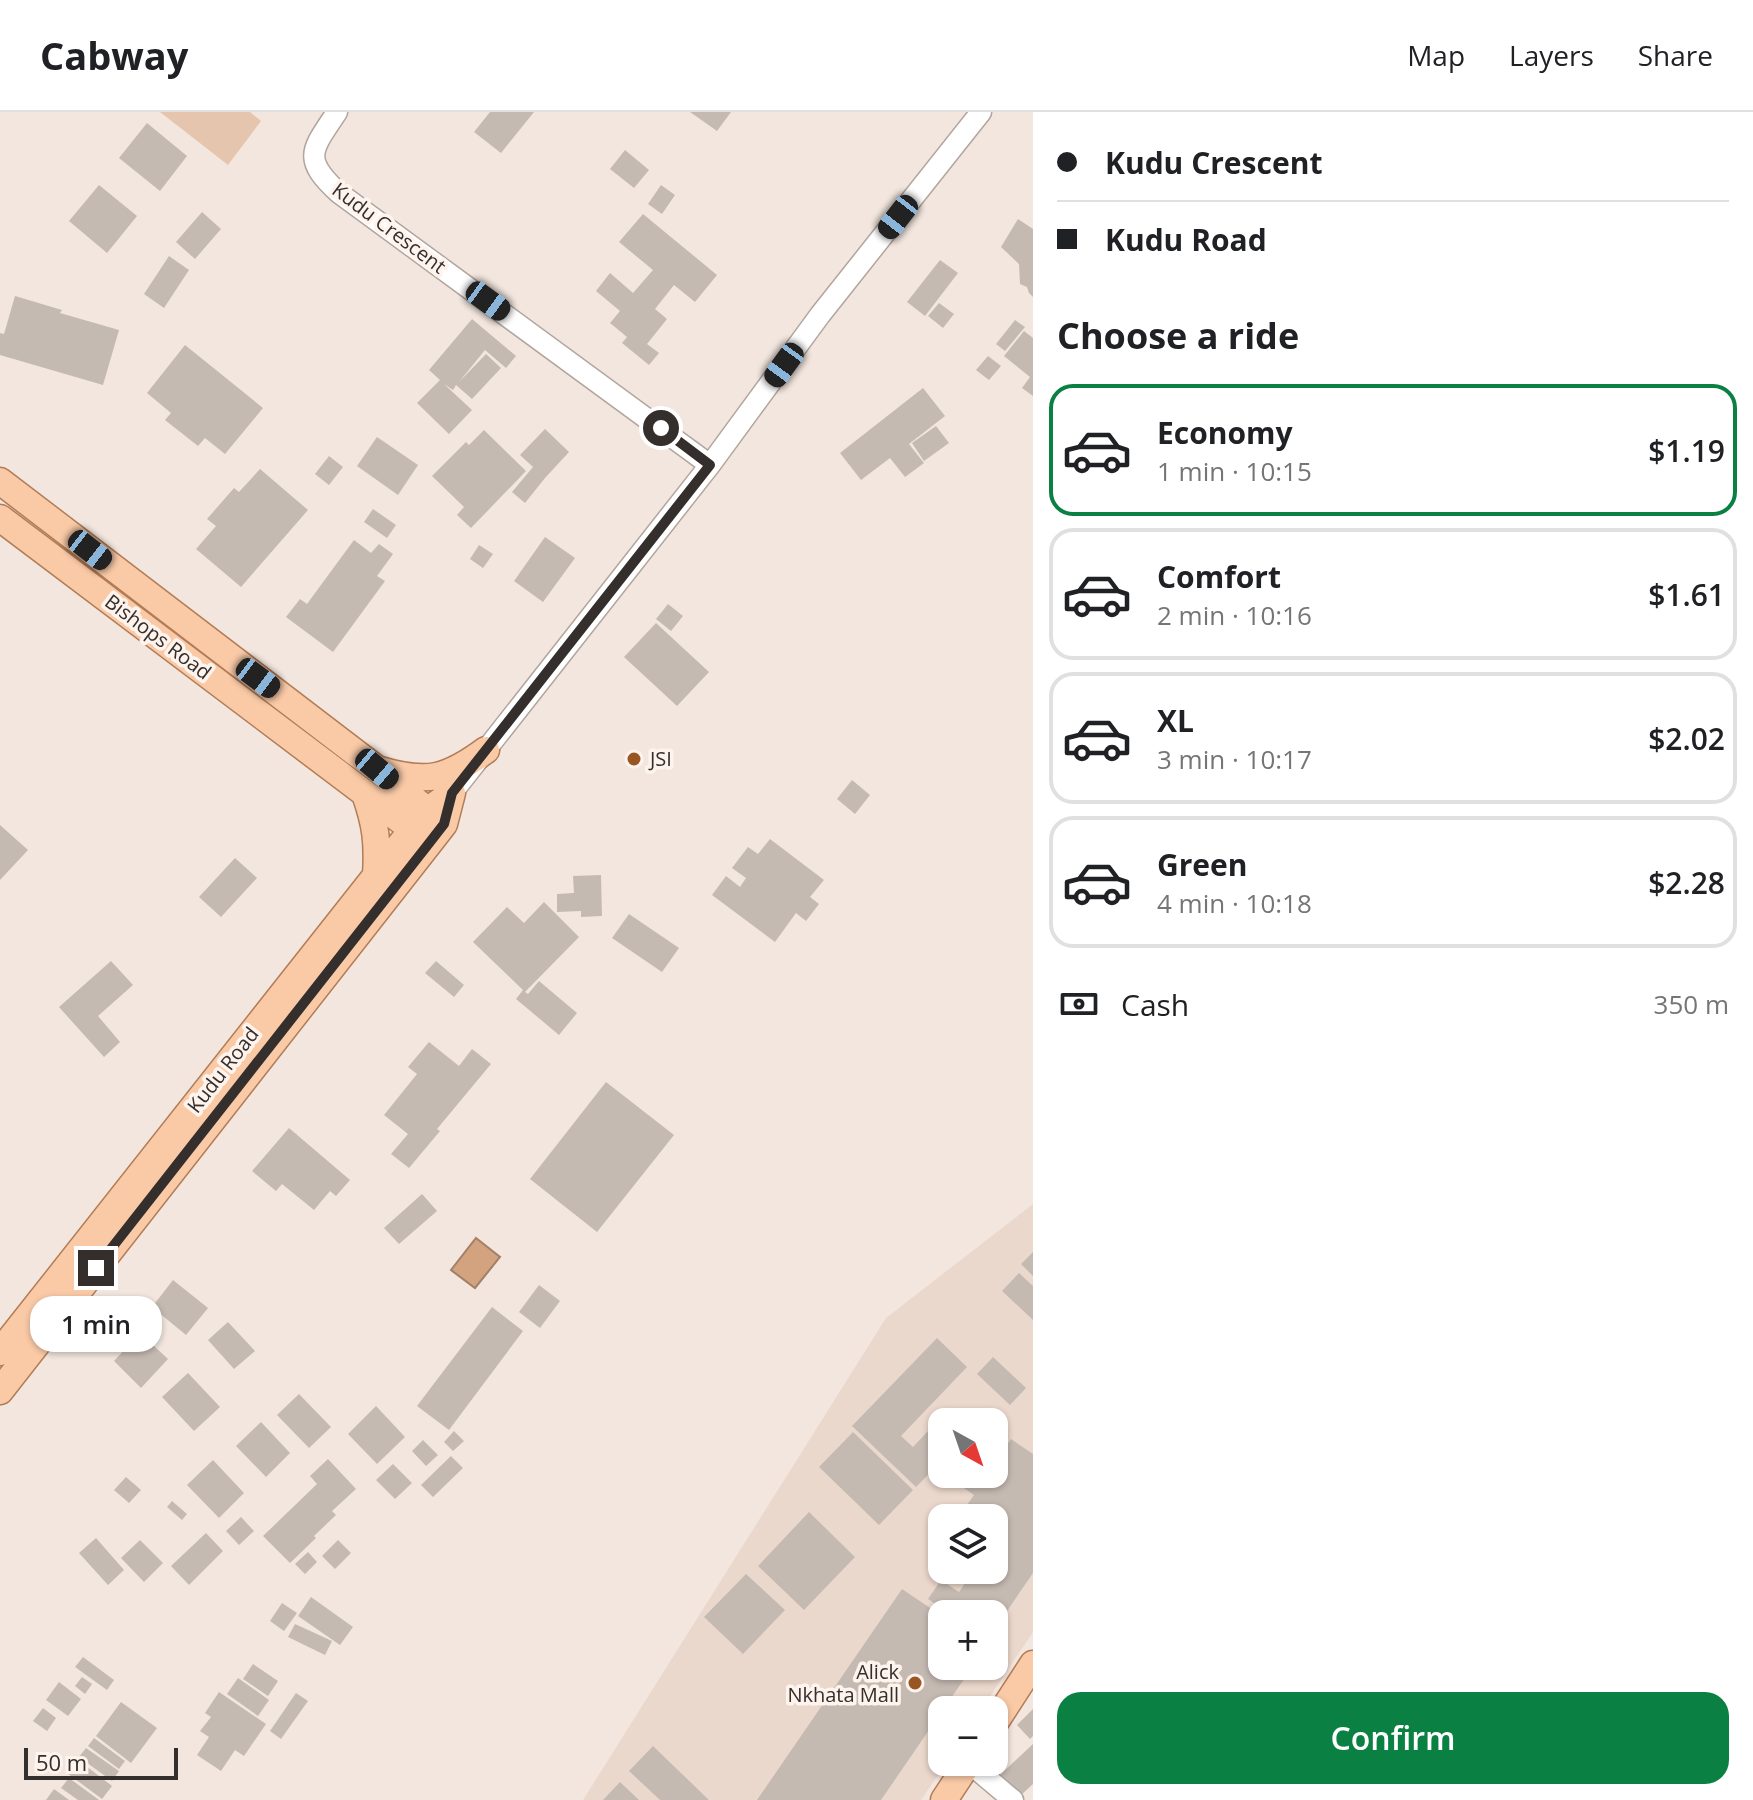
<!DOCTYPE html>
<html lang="en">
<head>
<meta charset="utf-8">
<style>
	:root { --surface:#fff; --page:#f6f6f6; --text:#202124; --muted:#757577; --line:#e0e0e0; --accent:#0b8043 }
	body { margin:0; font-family:"Open Sans",sans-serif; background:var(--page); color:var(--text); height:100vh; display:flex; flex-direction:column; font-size:30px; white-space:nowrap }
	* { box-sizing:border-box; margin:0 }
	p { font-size:26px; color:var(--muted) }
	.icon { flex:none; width:44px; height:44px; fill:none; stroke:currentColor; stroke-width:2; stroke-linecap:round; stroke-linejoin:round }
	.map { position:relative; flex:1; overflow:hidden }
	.drawer { display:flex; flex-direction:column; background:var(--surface); width:720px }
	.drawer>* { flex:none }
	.guide { display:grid; align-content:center; height:176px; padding:0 24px; background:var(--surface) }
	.needle { width:52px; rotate:140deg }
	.controls { position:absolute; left:928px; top:1296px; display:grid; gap:16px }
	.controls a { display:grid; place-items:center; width:80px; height:80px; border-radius:16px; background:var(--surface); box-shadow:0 2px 6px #0004; font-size:40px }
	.scale { position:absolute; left:24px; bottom:20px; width:154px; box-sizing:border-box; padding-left:8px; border:4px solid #342f2c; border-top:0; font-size:22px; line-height:28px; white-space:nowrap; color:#342f2c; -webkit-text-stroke:6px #fef4ed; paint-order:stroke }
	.end { position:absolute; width:36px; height:36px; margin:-18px; border:10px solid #342f2c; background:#fff; box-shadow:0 0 0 4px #fff }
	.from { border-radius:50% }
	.bubble { position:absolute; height:56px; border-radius:24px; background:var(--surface); box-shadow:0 2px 6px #0004; font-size:26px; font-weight:600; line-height:56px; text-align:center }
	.car { position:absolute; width:24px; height:48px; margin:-24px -12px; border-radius:10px; box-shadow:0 0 6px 2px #0007; background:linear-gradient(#222 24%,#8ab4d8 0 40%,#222 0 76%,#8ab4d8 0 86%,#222 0) }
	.guide b { display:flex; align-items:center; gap:28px; height:76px; font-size:30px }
	.guide b+b { border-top:2px solid var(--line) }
	.guide i { width:20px; height:20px; background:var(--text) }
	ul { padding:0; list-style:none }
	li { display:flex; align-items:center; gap:24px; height:132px; margin:0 16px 12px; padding:0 8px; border:4px solid var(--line); border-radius:24px }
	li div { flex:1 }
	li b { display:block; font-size:30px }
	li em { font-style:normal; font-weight:600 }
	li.selected { border-color:var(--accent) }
	li>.icon { width:72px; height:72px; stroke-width:1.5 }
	h2 { padding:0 24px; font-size:36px; line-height:96px }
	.pay { display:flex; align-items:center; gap:20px; height:88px; padding:0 24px; font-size:30px }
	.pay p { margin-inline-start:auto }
	.cta { display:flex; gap:16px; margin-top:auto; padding:16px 24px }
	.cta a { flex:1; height:92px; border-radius:24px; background:var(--accent); color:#fff; font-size:32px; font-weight:600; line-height:92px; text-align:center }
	header { display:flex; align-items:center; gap:48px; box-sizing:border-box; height:112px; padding:0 40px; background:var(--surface); border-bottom:2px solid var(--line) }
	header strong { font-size:38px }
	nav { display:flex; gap:44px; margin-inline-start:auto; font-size:28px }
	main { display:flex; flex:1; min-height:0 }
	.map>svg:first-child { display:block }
	.built { fill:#ebd8cc; fill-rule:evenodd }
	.green { fill:#e6c5ae }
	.water { fill:#d3a27f; stroke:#a38066; stroke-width:2 }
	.building { fill:#c5bab2 }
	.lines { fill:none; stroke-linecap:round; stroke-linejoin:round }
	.minor-casing { stroke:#b1a59e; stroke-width:23 }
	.major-casing { stroke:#b27c56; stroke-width:29 }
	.minor { stroke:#fff; stroke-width:20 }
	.major { stroke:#facaa7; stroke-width:26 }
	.route { stroke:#342f2c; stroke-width:10 }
	.poi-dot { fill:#975622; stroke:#fef4ed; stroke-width:3 }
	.labels { text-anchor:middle; stroke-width:7; stroke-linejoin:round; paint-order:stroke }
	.street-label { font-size:20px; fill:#342f2c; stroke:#fef4ed }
	.poi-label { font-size:20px; fill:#342f2c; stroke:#fef4ed; text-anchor:start }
</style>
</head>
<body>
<header>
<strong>Cabway</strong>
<nav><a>Map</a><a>Layers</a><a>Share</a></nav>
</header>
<main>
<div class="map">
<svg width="1033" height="1688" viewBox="0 0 1033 1688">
	<rect width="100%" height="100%" fill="#f2e6de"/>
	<path class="built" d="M1033,1092V1520L981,1598H942V1650H947L921,1688H583L886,1206ZM942,1310H994V1362H942ZM942,1406H994V1458H942ZM942,1502H994V1554H942Z"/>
	<path class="green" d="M160,0H250L261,9L228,53Z"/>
	<path class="water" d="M476,1126L500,1145L475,1176L451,1158Z"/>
	<path class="building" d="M490,0H534L501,41L474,20Z
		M690,0H731L717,19Z
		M147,11L187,44L160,79L119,46Z
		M625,38L649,58L634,76L610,57Z
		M99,73L137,104L107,141L69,109Z
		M661,73L675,83L662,102L648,92Z
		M202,100L221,117L195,147L176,130Z
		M643,102L717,163L695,190L674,173L655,197L667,207L647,232L659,241L649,253L622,231L627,225L610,211L620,199L596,179L610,161L633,181L653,158L619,130Z
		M1018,107L1033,117V185L1029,181L1027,175L1020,172L1019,152L1001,135Z
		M169,144L189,158L164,196L144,182Z
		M940,148L958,161L925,204L907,190Z
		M15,184L62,198L60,201L119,218L103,273L0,243V221L4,222Z
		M939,191L954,202L943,216L928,204Z
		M472,207L516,244L506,256L485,238L459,270L486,242L501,256L472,287L456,273L453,278L444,272L472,298L449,322L417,291L440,268L429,258Z
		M1015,208L1025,215L1005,239L996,232Z
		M1024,219L1033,226V284L1022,276L1030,265L1004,244Z
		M185,233L263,296L225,342L205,326L198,334L165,308L171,301L147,281Z
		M988,244L1001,254L989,268L976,258Z
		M923,276L945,304L909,332L924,351L905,365L890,346L861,368L840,341Z
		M936,314L949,331L924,349L912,331Z
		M545,317L569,340L545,366L525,391L512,380L533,355L520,343Z
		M484,318L526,359L471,416L457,403L464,395L432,364L466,330L469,333Z
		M377,325L418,353L398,383L357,354Z
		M329,344L343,355L329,373L315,362Z
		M260,357L308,398L241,475L196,437L216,414L207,407L234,376L239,380Z
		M373,397L396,413L387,426L364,410Z
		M545,425L575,446L543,490L514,469Z
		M354,428L371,441L379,432L393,442L377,464L385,469L333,540L286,505L300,487L307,492Z
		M479,433L493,442L483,456L470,447Z
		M668,492L683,504L671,519L656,507Z
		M656,511L709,560L677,594L624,545Z
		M852,668L870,683L855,702L837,687Z
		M0,713L28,738L0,768Z
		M770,727L824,768L810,785L819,792L806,809L796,801L775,830L712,783L726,764L740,775L746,766L732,756L748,735L758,742Z
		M235,746L257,766L221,805L199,785Z
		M601,763L602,804L581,805V799L557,800V782L574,781L573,764Z
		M544,790L579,825L525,880L528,882L539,869L577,901L559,923L516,887L523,878L473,830L507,795L524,811Z
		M629,802L679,836L662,860L612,826Z
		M111,849L133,873L98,904L120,930L104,945L59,895Z
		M436,849L464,873L454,885L425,861Z
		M429,930L459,954L472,937L491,952L437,1017L440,1019L409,1056L391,1042L408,1022L384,1003L417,962L408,955Z
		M606,970L674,1023L597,1120L530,1067Z
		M289,1016L350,1068L336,1084L330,1079L314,1098L282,1072L276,1079L252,1059Z
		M422,1082L437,1099L399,1132L384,1116Z
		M1033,1140V1164L1021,1152Z
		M1019,1161L1033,1174V1208L1002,1179Z
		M173,1168L208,1196L186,1223L152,1195Z
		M539,1173L560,1189L540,1216L519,1200Z
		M492,1195L523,1219L449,1318L417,1294Z
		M228,1210L255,1239L234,1257L208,1228Z
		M140,1221L168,1247L141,1276L114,1249Z
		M937,1226L967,1255L901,1324L913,1335L929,1318L942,1331V1349L916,1375L852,1314Z
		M993,1245L1026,1276L1010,1293L977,1262Z
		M188,1261L220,1295L194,1319L162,1285Z
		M299,1282L331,1315L309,1336L277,1303Z
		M376,1294L405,1325L377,1352L348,1322Z
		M261,1310L290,1341L266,1365L236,1334Z
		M454,1319L464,1329L453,1339L444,1330Z
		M853,1320L913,1378L879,1413L819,1355Z
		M1011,1327L1033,1342V1461L994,1518V1502H950L928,1487L941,1468L959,1480L974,1458H994V1406H983L967,1393L974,1383L964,1376L973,1362H994V1339L1000,1343Z
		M423,1328L438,1343L426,1354L412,1339Z
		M451,1344L463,1356L433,1385L421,1373Z
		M328,1347L356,1377L332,1399L336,1403L314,1424L316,1426L290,1451L263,1424L317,1372L310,1364Z
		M213,1348L244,1381L219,1406L187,1373Z
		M393,1352L412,1371L395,1387L376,1368Z
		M126,1365L141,1378L129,1391L114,1378Z
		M172,1389L187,1402L182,1408L167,1395Z
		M809,1400L855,1445L804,1498L758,1454Z
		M241,1405L254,1419L239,1433L226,1419Z
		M206,1421L223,1439L189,1473L171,1454Z
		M96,1426L124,1458L108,1473L79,1441Z
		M140,1428L163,1451L144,1470L121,1446Z
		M338,1428L351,1441L335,1457L322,1444Z
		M308,1440L317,1450L305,1462L295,1452Z
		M746,1462L785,1498L743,1542L704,1505Z
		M902,1477L942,1504V1554H973L881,1688H757Z
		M311,1485L353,1515L340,1533L298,1504Z
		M282,1491L297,1501L284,1519L270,1509Z
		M295,1512L332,1529L325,1543L288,1525Z
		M83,1545L114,1568L107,1578L75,1555Z
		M253,1552L278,1569L268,1584L243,1567Z
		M82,1565L92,1572L85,1582L75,1574Z
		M238,1566L269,1588L258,1604L227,1582Z
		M59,1570L81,1587L68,1604L46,1588Z
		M219,1580L266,1612L244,1644L235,1638L221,1659L197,1643L209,1625L200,1619L211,1605L205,1601Z
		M296,1581L308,1589L281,1627L270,1619Z
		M121,1590L157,1616L131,1651L96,1624Z
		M43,1596L56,1606L47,1619L33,1609Z
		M1033,1597V1624L1030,1627L1017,1613Z
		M94,1626L125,1649L119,1657L88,1634Z
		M1033,1632V1672L1020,1684L1000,1663Z
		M653,1634L709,1688H660L629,1659Z
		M86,1636L119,1659L112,1669L79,1645Z
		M77,1647L112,1674L102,1687L67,1661Z
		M69,1666L99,1688H78L61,1676Z
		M620,1670L639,1688H603Z
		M54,1677L69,1688H46Z"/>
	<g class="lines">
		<defs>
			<path id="minor" d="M337,0C312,38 301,46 339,81L710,353
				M452,681L710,353L820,203L981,0
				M969,1651L1013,1688"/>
			<path id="major" d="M0,369L377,657L440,709
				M0,406L424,726
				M380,658C427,672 447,667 486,638
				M365,682C376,713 378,731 376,764
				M0,1240L427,699L452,681
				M0,1279L430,730L444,712L452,681
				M994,1612L1033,1552
				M944,1688L969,1650"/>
		</defs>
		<use href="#minor" class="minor-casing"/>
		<use href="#major" class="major-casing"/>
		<use href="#minor" class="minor"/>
		<use href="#major" class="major"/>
	</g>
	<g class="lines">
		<path class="route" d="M96,1156L430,730L444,712L452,681L710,353L661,316"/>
	</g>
	<g class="poi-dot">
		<circle cx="634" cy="647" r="8"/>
		<circle cx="915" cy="1571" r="8"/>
	</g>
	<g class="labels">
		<g class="street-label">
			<text transform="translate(389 116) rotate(37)" y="7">Kudu Crescent</text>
			<text transform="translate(158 525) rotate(37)" y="7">Bishops Road</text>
			<text transform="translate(223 958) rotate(-52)" y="7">Kudu Road</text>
		</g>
		<g class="poi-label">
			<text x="650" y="654">JSI</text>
			<text x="899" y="1567" text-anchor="end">Alick<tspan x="899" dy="23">Nkhata Mall</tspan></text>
		</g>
	</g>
</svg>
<div class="controls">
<a><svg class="needle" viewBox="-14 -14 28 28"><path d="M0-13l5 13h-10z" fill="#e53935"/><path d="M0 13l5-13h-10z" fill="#757577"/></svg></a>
<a><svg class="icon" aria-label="layers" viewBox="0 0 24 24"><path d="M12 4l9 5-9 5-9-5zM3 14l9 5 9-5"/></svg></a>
<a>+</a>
<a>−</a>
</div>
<div class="scale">50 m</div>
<i class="end from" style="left:661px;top:316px"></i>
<i class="end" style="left:96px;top:1156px"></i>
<div class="bubble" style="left:30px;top:1184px;width:132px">1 min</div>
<i class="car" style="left:898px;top:105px;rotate:218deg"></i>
<i class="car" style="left:488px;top:189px;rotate:126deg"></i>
<i class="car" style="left:784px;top:253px;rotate:216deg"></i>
<i class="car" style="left:90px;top:438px;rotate:128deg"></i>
<i class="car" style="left:258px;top:566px;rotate:127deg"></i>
<i class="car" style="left:377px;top:657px;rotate:130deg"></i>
</div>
<section class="drawer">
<div class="guide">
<b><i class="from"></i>Kudu Crescent</b>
<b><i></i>Kudu Road</b>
</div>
<h2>Choose a ride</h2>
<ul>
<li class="selected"><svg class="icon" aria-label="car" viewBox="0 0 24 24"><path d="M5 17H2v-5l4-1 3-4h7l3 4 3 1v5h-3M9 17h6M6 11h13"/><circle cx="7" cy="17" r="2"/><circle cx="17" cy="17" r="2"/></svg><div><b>Economy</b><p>1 min · 10:15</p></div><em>$1.19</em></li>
<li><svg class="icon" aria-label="car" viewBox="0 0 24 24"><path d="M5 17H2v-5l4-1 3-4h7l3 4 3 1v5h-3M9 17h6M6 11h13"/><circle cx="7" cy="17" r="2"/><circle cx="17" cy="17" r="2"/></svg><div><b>Comfort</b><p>2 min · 10:16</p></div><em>$1.61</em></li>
<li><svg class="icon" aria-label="car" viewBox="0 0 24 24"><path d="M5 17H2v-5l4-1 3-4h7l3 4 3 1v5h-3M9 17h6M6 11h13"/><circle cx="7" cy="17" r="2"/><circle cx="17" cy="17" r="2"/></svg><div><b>XL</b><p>3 min · 10:17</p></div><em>$2.02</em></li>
<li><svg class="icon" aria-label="car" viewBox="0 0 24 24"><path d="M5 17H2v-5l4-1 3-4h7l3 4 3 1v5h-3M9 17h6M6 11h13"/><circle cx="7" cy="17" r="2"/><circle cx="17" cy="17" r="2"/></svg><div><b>Green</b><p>4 min · 10:18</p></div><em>$2.28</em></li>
</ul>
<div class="pay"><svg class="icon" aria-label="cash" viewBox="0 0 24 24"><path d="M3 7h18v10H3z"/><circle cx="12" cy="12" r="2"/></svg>Cash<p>350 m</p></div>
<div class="cta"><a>Confirm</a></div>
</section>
</main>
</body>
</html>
